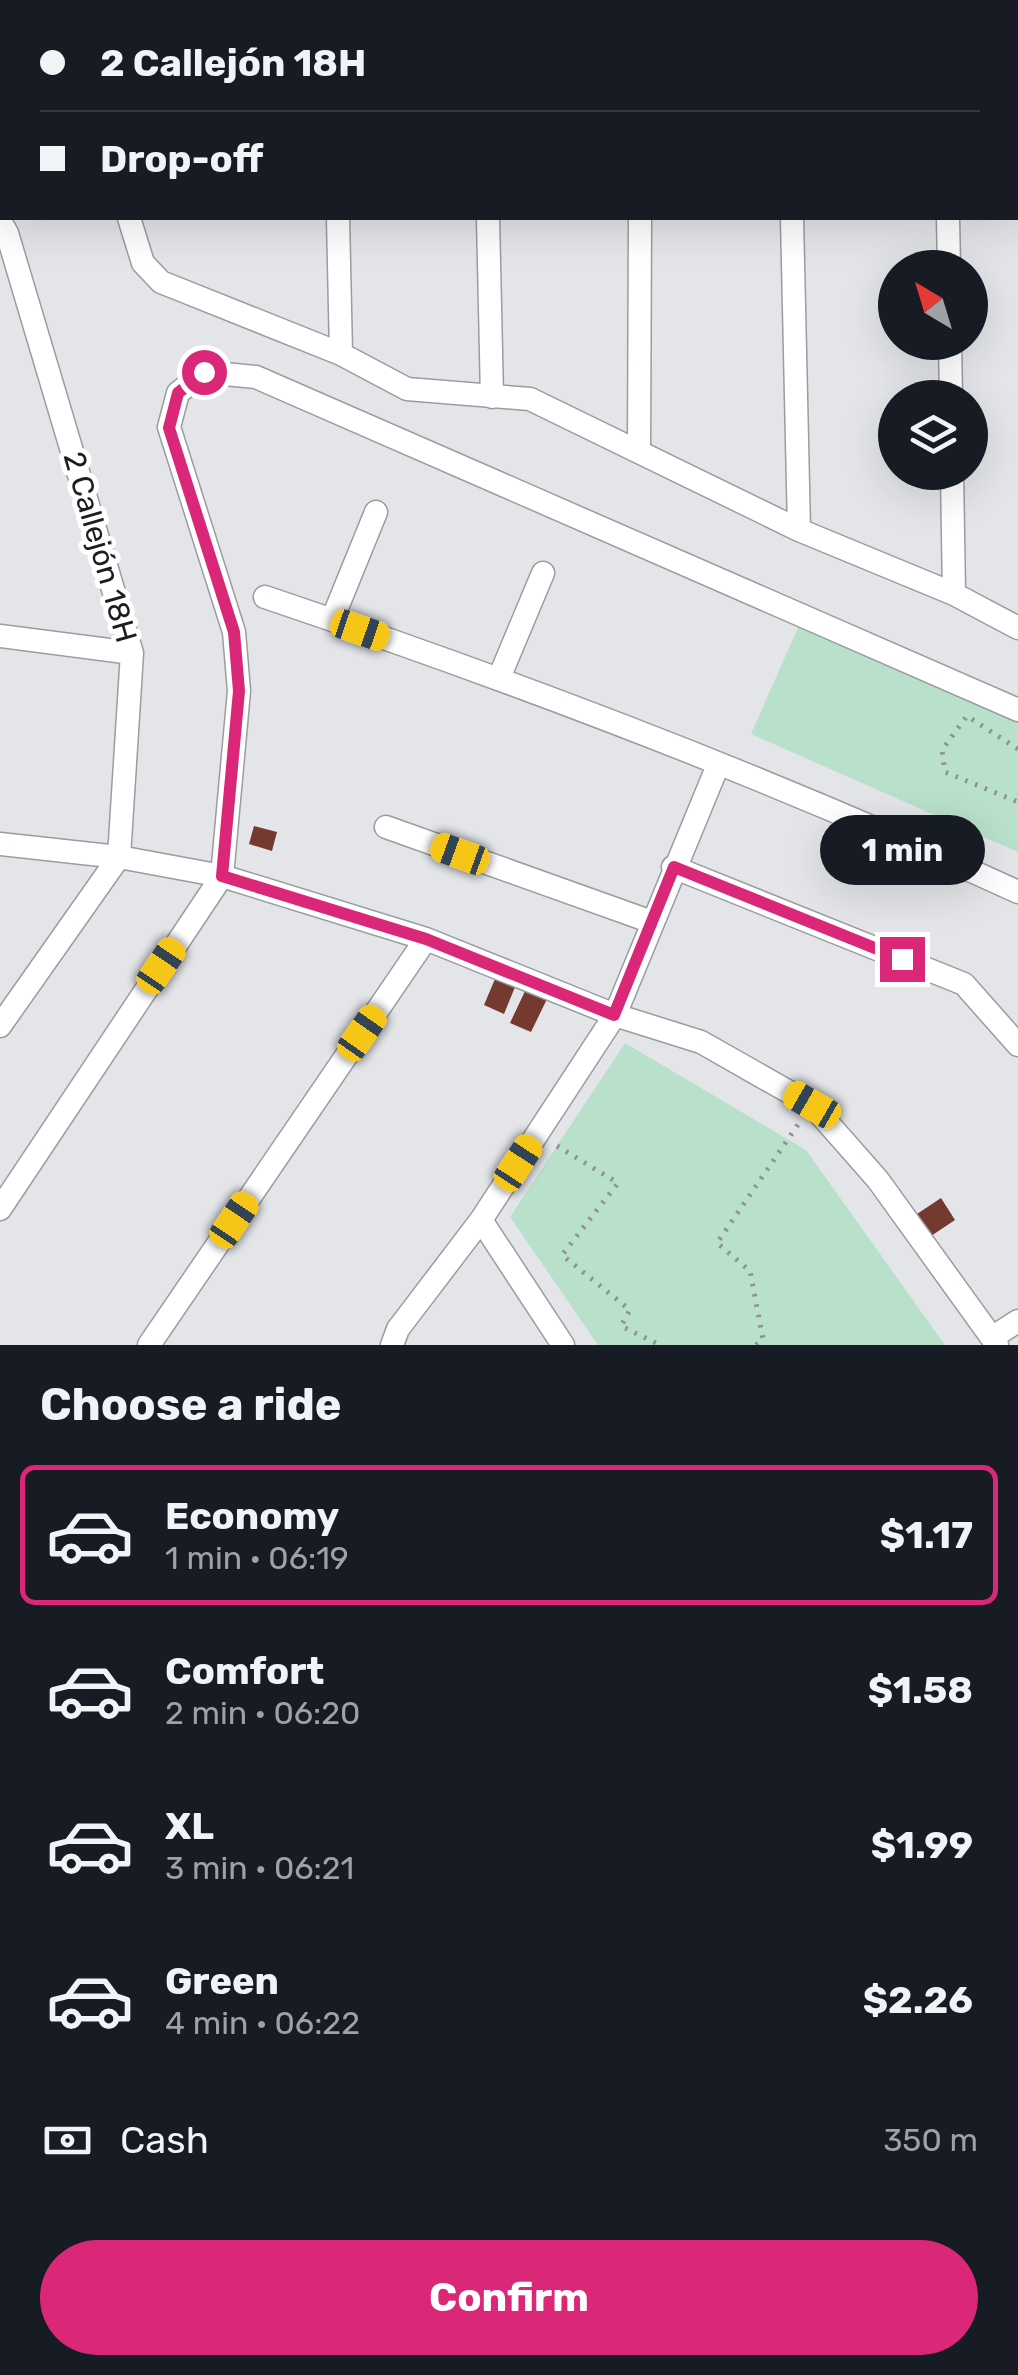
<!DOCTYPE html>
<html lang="en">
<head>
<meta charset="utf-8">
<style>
	:root { --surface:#171b24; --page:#242831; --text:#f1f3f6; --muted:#9ea1a6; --line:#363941; --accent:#db2777 }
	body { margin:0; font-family:Rubik,sans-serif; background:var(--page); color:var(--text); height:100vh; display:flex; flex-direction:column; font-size:38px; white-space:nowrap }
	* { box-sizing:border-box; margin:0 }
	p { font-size:32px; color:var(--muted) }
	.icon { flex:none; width:55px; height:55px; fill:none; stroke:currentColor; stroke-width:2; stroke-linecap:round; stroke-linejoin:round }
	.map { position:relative; height:1345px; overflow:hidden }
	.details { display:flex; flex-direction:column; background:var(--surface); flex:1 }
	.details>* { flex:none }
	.banner { position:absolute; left:0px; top:0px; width:1020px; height:220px; box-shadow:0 10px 40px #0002; display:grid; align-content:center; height:220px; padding:0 40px; background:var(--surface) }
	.needle { width:65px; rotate:322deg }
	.tools { position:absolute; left:878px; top:250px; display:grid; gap:20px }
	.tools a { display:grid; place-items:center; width:110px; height:110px; border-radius:50%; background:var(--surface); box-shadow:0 10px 40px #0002; font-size:50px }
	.end { position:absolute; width:45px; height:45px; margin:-22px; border:12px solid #db2777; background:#fff; box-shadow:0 0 0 5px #fff }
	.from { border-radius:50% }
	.bubble { position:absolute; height:70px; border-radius:35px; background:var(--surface); box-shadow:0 10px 40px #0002; font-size:32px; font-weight:700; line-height:70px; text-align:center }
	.car { position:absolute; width:30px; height:60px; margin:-30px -15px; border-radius:12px; box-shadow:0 0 8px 2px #0007; background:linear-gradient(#f5c518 24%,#345 0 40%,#f5c518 0 76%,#345 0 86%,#f5c518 0) }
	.banner b { display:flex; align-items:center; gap:35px; height:95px; font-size:38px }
	.banner b+b { border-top:2px solid var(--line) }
	.banner i { width:25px; height:25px; background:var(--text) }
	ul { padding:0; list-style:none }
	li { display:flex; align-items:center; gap:30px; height:140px; margin:0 20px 15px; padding:0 20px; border:5px solid transparent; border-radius:15px }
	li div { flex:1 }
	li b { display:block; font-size:38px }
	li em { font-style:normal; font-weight:700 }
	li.active { border-color:var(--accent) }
	li>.icon { width:90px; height:90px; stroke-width:1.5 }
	h2 { padding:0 40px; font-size:45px; line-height:120px }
	.pay { display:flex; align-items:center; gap:25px; height:110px; padding:0 40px; font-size:38px }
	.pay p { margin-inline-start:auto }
	.button { display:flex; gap:20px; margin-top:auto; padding:20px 40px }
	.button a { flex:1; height:115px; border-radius:60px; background:var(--accent); color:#fff; font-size:40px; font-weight:700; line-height:115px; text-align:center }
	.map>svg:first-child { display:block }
	.green { fill:#b9e0cb }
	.building { fill:#753a2f }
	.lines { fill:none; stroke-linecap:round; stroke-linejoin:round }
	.minor-casing { stroke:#9b9ca0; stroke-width:25 }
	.path { stroke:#919194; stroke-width:5; stroke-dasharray:2.5 8; stroke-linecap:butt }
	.minor { stroke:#fff; stroke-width:22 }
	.route { stroke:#db2777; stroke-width:12 }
	.labels { text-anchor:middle; stroke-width:10; stroke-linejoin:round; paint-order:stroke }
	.street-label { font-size:30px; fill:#1d1d1e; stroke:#fff }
</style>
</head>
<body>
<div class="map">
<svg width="1018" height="1345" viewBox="0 0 1018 1345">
	<rect width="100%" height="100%" fill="#e4e5e9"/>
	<path class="green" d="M800,623L1018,722V852L751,734Z
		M625,1043L806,1150L945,1345H598L510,1217Z"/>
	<path class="building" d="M254,826L277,832L272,851L249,844Z
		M495,979L515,987L504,1014L484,1005Z
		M526,989L547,999L531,1032L510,1023Z
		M941,1198L955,1220L931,1236L917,1214Z"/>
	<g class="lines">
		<defs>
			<path id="minor" d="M86,0L87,2
				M334,0V2
				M483,0V2
				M787,0V2
				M944,0V2
				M641,2V0
				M129,218L143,263L161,282L341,354L407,389L530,399L799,530L954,594L1018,628
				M338,218L341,354
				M488,218L492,397
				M792,218L799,530
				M948,218L949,268
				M0,221L7,233L132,653L119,857L0,1026
				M950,342L951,398
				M639,451L640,218
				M952,472L954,594
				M265,597C520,683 773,779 1018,892
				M332,620L376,512
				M0,636L132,653
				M499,678L543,573
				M386,827L652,922
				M0,844L119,857L222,876L426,939L615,1015L701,1042L812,1105L878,1180L997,1345
				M673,867L964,984L1018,1045
				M0,1209L222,876L239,691L234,632L169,427L178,393L204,372L256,377L1018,710
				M481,1220L563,1345
				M993,1337L1018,1321
				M149,1345L426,939
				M392,1345L398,1329L481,1220L615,1015L718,765"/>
		</defs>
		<use href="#minor" class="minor-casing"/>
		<path class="path" d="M1018,749L967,716L942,750L945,772L1018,802
			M557,1146L618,1183L562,1255L630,1310L621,1326L660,1345
			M756,1345L763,1339L750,1271L717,1243L799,1123"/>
		<use href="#minor" class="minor"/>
	</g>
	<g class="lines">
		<path class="route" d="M204,372L178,393L169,428L234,632L239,691L222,876L426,939L614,1015L674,867L902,959"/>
	</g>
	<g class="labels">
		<g class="street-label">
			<text transform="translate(100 547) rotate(74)" y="10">2 Callejón 18H</text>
		</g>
	</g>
</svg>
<div class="tools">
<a><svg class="needle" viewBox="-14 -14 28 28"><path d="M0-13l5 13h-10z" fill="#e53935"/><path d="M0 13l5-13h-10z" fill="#9ea1a6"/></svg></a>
<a><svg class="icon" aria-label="layers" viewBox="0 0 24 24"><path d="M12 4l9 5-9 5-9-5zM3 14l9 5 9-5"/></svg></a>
</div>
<i class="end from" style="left:204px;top:372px"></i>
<i class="end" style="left:902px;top:959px"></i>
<div class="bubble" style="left:820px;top:815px;width:165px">1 min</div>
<i class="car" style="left:360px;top:630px;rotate:109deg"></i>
<i class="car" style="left:460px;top:854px;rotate:290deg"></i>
<i class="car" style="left:161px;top:966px;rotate:34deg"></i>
<i class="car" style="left:362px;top:1033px;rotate:35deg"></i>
<i class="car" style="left:812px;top:1105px;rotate:300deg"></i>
<i class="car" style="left:518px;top:1163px;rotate:33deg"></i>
<i class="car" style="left:234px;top:1220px;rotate:34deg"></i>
<div class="banner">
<b><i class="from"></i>2 Callejón 18H</b>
<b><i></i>Drop-off</b>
</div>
</div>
<section class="details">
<h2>Choose a ride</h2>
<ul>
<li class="active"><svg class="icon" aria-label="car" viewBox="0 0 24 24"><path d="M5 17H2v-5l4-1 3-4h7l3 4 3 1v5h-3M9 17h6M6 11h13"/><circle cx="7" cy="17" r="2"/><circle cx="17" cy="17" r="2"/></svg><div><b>Economy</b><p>1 min · 06:19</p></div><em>$1.17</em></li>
<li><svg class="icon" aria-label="car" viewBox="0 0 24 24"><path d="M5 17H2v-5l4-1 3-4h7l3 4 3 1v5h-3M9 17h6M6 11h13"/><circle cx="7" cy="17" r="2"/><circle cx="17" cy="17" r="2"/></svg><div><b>Comfort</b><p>2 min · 06:20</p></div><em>$1.58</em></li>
<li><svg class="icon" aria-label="car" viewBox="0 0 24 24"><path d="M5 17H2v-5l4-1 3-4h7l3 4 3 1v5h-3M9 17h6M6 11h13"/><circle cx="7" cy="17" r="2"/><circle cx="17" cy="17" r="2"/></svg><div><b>XL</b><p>3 min · 06:21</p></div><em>$1.99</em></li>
<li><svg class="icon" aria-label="car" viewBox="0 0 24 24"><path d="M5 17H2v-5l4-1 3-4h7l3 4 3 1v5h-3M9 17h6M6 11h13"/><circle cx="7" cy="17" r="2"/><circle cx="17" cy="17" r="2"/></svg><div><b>Green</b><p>4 min · 06:22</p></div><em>$2.26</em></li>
</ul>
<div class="pay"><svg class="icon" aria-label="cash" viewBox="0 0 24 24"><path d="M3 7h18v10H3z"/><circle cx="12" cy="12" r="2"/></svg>Cash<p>350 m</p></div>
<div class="button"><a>Confirm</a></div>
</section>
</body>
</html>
